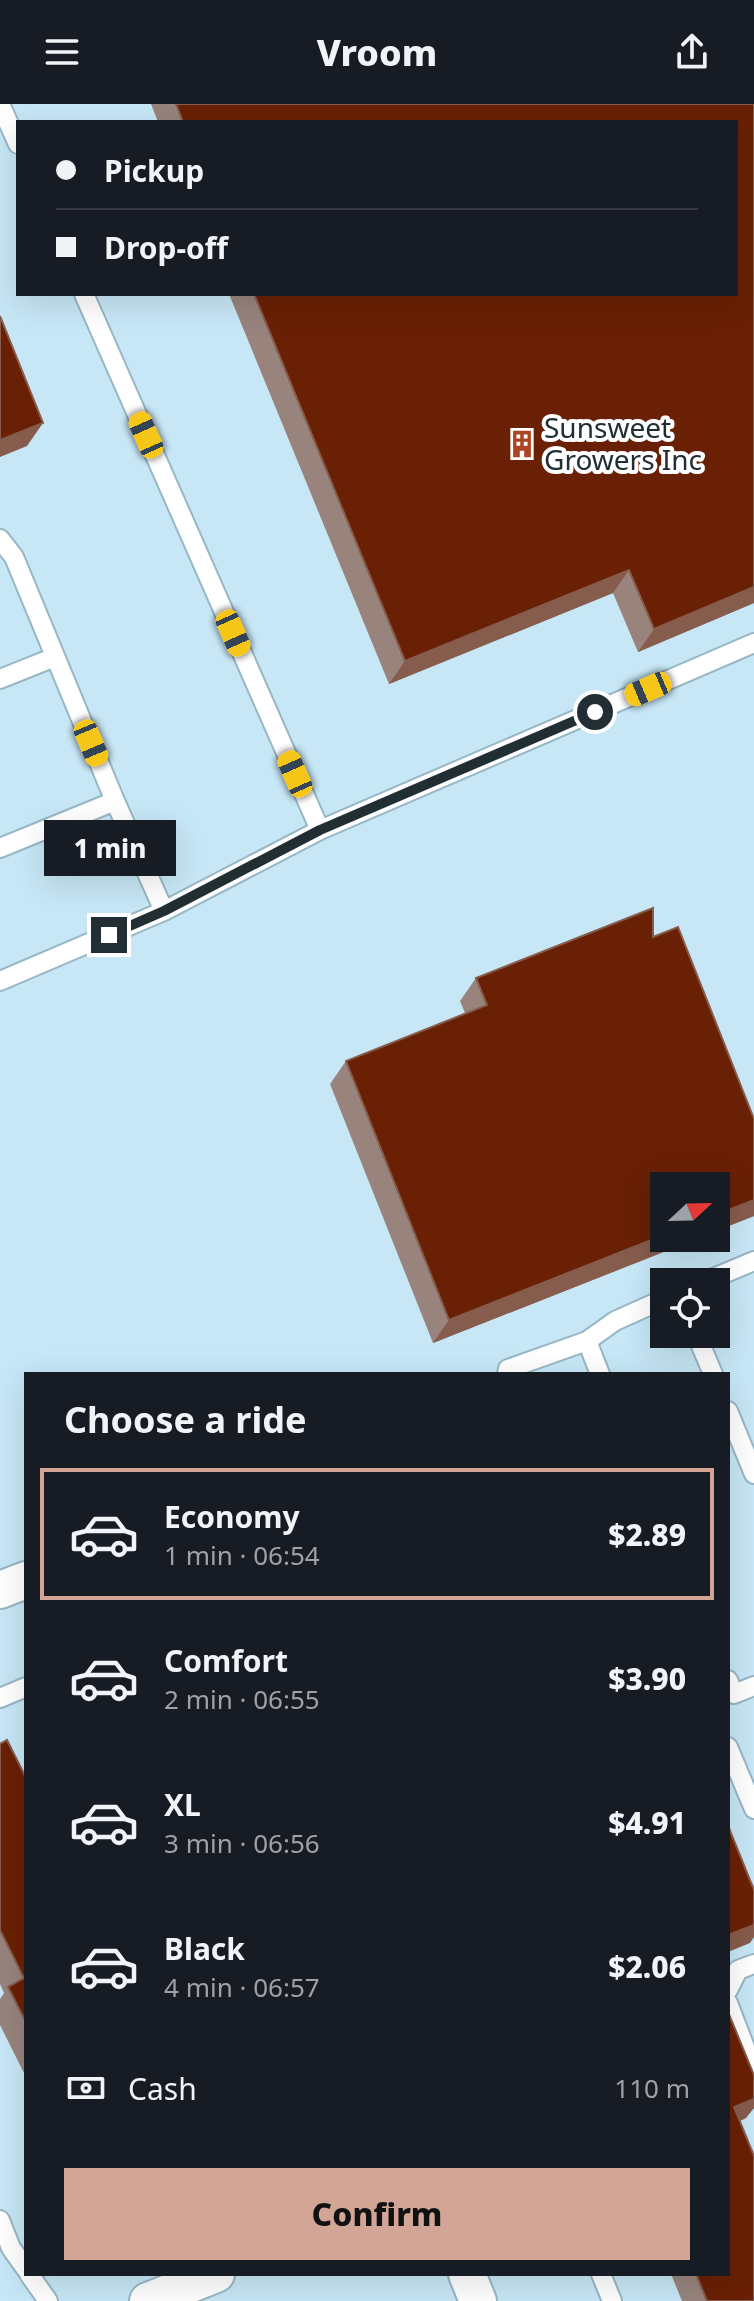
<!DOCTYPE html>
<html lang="en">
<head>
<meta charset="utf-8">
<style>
	:root { --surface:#171b24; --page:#20242c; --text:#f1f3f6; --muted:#9ea1a6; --line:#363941; --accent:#d2a596 }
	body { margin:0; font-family:"Noto Sans",sans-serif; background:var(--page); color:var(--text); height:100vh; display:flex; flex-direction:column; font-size:30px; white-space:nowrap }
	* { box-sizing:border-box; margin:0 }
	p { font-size:26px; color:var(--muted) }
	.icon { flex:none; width:44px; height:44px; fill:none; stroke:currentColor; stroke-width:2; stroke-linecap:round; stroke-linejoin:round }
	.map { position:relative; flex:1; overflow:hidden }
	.panel { position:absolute; left:24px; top:1268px; width:706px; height:904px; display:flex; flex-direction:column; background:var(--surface); border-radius:0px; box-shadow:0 8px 32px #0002 }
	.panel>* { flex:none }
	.top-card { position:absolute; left:16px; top:16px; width:722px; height:176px; border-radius:0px; box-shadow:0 8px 32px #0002; display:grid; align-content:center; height:176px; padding:0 40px; background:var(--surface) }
	.needle { width:52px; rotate:68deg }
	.fabs { position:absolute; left:650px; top:1068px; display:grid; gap:16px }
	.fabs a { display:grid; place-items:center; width:80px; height:80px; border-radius:0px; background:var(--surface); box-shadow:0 8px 32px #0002; font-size:40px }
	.end { position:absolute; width:36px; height:36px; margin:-18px; border:10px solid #212e34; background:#fff; box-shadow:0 0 0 4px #fff }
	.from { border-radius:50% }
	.bubble { position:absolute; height:56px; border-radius:0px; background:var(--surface); box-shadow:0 8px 32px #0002; font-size:26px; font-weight:800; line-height:56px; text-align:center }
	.car { position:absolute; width:24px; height:48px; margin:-24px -12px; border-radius:10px; box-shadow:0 0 6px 2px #0007; background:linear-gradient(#f5c518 24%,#345 0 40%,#f5c518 0 76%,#345 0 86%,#f5c518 0) }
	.top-card b { display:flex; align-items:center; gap:28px; height:76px; font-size:30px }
	.top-card b+b { border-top:2px solid var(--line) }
	.top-card i { width:20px; height:20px; background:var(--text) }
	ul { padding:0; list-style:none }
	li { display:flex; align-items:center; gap:24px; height:132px; margin:0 16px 12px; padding:0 24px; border:4px solid transparent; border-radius:0px }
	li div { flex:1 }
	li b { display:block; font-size:30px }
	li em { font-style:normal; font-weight:800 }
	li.on { border-color:var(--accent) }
	li>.icon { width:72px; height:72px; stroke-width:1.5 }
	h2 { padding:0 40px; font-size:36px; line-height:96px }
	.pay { display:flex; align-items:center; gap:20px; height:88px; padding:0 40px; font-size:30px }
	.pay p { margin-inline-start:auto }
	.primary-button { display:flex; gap:16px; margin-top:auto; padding:16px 40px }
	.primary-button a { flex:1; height:92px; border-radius:0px; background:var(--accent); color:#111; font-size:32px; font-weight:800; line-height:92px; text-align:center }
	header { display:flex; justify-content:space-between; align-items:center; height:104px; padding:0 40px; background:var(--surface); font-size:36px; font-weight:800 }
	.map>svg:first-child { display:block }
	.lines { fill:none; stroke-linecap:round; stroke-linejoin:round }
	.lane-casing { stroke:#97b7c5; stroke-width:22 }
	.street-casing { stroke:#97b7c5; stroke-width:40 }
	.lane { stroke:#fff; stroke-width:18 }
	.street { stroke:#fff; stroke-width:36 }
	.wall { fill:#98847d }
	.shaded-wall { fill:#865c4d }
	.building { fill:#6a2004; stroke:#865c4d; stroke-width:2 }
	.route { stroke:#212e34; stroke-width:10 }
	.labels { text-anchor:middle; stroke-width:8; stroke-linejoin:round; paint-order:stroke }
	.poi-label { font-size:28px; fill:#212e34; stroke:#fff; text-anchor:start }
</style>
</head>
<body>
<header><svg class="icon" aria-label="menu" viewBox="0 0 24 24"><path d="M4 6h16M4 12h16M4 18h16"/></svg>Vroom<svg class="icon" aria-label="share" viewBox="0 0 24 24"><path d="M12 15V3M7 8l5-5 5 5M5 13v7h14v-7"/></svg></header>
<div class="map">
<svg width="754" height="2197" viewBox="0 0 754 2197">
	<rect width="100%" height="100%" fill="#c7e7f6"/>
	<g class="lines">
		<defs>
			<path id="lane" d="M0,0L18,40
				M0,435L14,453L115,697L164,807
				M0,575L55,553
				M320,726L754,539
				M0,744L115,697
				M0,877L164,807L320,726L84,190
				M704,1178L754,1157
				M696,1230L713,1270
				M507,1270L508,1265L587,1237
				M600,1270L587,1237L615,1217L664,1195
				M728,1307L754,1370
				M728,1576L734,1590L754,1582
				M0,1594L26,1583
				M728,1643L754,1705
				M728,1886L738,1866L754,1860
				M728,1899L754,1967
				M0,2116L11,2144L26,2165
				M29,2170L48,2197
				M601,2170L612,2197"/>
			<path id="street" d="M0,1486L26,1476
				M467,2170L478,2197
				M148,2197L216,2170"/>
		</defs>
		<use href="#lane" class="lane-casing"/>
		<use href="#street" class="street-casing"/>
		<use href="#lane" class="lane"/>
		<use href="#street" class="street"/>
	</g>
	<path class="wall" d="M151,0H754V499L638,548L613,489L389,580L229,190H736V18H158Z
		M653,833L754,1112L716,1127V1082L664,1134H699L433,1239L330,980L346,957L465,909L460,897L476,874Z
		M0,1640L26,1674V1973L0,1921V1895L4,1889L0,1880Z
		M728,1908L746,2014L740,2017L754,2197H682L671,2170H728Z"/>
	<path class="shaded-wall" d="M43,319L27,342L0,353V336Z
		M629,466L613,489L389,580L405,557Z
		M754,483V499L638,548L654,525Z
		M754,1096V1112L716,1127V1111Z
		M664,1131V1134H699L433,1239L449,1216Z
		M754,1821V1833L750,1839L728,1848V1831Z
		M754,1995V2004L746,2014L728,2022L734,2003Z"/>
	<path class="building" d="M176,0H754V483L654,525L629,466L405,557L254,190H736V18H183Z
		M0,212L43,319L0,336Z
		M653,804V833L678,823L754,1015V1096L716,1111V1082H664V1131L449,1216L346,957L487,901L476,874Z
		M7,1636L26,1674V1918L8,1883L24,1874L0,1826V1640Z
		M728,1722L754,1786V1821L728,1831Z
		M728,1908L754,1971V1995L734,2003L754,2052V2197H707L696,2170H728Z"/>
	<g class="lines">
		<path class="route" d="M109,831L164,807L320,726L595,608"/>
	</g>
	<defs>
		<symbol id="building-bare" viewBox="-9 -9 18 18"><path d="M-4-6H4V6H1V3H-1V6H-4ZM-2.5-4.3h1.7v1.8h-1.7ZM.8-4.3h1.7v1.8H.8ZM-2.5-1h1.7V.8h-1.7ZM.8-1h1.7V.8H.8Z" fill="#ac4521" stroke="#fff" stroke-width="2.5" paint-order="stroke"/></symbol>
	</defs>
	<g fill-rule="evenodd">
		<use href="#building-bare" x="502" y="320" width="40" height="40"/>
	</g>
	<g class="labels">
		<g class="poi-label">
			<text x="544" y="334">Sunsweet<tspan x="544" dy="32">Growers Inc</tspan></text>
		</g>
	</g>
</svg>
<div class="fabs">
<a><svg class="needle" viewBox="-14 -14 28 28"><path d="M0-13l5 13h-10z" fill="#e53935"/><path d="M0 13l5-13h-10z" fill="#9ea1a6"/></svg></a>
<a><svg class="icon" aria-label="locate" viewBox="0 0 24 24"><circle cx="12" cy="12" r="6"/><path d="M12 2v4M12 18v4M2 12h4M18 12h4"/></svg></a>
</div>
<i class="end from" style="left:595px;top:608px"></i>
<i class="end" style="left:109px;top:831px"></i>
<div class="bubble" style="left:44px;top:716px;width:132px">1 min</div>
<i class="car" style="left:146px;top:331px;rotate:336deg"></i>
<i class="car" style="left:233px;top:529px;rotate:156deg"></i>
<i class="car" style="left:648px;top:585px;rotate:247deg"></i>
<i class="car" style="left:91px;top:639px;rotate:157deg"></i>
<i class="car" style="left:295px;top:670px;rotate:336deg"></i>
<div class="top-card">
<b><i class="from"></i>Pickup</b>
<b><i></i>Drop-off</b>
</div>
<section class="panel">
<h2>Choose a ride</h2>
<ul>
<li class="on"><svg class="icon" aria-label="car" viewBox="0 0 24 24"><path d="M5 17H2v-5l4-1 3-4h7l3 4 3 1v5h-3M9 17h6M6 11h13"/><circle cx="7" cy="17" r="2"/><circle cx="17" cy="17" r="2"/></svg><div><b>Economy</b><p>1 min · 06:54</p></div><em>$2.89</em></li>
<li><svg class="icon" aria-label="car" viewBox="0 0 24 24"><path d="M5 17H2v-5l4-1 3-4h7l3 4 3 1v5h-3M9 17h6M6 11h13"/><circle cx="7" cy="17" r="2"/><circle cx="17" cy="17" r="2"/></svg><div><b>Comfort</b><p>2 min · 06:55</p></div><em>$3.90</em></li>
<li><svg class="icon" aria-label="car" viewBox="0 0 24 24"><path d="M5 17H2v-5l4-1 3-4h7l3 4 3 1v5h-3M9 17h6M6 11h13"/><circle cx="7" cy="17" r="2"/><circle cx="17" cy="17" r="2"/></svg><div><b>XL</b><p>3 min · 06:56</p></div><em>$4.91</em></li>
<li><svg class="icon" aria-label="car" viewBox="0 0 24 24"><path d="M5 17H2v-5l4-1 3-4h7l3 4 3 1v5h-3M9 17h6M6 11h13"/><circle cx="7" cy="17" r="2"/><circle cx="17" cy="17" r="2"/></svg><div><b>Black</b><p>4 min · 06:57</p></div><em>$2.06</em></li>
</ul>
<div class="pay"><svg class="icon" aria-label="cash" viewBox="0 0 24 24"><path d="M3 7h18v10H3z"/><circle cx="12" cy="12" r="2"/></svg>Cash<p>110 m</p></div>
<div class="primary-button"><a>Confirm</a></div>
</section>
</div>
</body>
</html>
